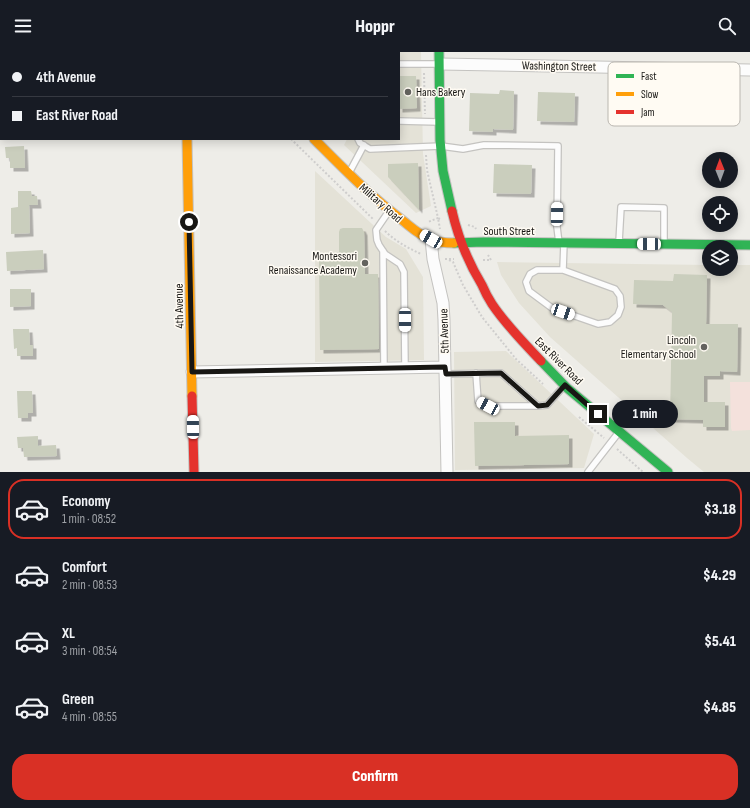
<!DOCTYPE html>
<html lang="en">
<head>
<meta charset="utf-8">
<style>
	:root { --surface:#171b24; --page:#20242c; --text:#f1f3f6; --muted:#9ea1a6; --line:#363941; --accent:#d93025 }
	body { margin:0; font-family:"Sofia Sans Condensed",sans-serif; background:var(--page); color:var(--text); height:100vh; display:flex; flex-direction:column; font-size:15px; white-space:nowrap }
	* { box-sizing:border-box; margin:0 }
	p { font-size:13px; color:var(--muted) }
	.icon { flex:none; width:22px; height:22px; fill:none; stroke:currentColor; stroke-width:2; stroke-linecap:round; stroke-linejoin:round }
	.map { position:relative; height:420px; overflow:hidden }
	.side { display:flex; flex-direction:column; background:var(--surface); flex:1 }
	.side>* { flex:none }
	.hud { position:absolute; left:0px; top:0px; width:400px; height:88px; box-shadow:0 2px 10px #0003; display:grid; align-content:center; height:88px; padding:0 12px; background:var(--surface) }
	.needle { width:26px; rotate:359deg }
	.controls { position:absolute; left:702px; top:100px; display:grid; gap:8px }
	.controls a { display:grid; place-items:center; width:36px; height:36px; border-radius:50%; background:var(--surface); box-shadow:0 2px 10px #0003; font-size:20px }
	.end { position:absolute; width:18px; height:18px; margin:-9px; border:5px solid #181714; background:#fff; box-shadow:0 0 0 2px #fff }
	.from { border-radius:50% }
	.bubble { position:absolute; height:28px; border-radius:14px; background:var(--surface); box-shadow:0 2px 10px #0003; font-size:13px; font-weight:800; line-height:28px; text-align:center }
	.car { position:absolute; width:12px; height:24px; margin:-12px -6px; border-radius:5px; box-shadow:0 0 3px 1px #0007; background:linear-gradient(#fff 24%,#345 0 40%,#fff 0 76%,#345 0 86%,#fff 0) }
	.hud b { display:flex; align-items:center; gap:14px; height:38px; font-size:15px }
	.hud b+b { border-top:1px solid var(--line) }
	.hud i { width:10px; height:10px; background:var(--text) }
	ul { padding:7px 0 0; list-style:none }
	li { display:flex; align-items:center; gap:12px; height:60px; margin:0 8px 6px; padding:0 4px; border:2px solid transparent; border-radius:16px }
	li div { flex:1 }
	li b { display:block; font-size:15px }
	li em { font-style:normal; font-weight:800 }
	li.selected { border-color:var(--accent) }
	li>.icon { width:36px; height:36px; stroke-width:1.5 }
	.button { display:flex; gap:8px; margin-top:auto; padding:8px 12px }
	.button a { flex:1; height:46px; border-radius:16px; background:var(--accent); color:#fff; font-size:16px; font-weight:800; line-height:46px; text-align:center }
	header { display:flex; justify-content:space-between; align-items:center; height:52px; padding:0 12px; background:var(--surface); font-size:18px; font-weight:800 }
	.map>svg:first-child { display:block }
	.built { fill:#e4e2d7 }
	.green { fill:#f4e1dc }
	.building { fill:#cacebd; filter:url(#shadow) }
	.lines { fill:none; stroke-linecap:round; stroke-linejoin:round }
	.lane-casing { stroke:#c4c3c0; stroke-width:8 }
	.street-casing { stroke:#c4c3c0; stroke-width:13 }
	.fast-casing { stroke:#c4c3c0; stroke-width:11 }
	.slow-casing { stroke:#c4c3c0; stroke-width:11 }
	.jam-casing { stroke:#c4c3c0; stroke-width:11 }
	.path { stroke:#cfcecd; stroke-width:2; stroke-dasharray:2 2; stroke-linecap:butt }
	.lane { stroke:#fcfcfc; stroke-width:5.5 }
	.street { stroke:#fcfcfc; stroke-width:11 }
	.fast { stroke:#30b455; stroke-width:9 }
	.slow { stroke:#ff9f0a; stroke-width:9 }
	.jam { stroke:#e5322d; stroke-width:9 }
	.route { stroke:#181714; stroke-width:5 }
	.poi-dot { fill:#63625e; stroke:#fffbf3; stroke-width:1.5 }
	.labels { text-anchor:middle; stroke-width:3; stroke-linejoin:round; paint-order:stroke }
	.street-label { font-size:12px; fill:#181714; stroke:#fffbf3 }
	.poi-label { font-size:12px; fill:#181714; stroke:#fffbf3; text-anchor:end }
	.key { fill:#fffbf3; stroke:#bab7b0; stroke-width:1 }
	.key-label { font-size:11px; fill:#181714 }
</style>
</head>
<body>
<header><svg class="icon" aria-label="menu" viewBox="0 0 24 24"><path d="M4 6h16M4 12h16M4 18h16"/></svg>Hoppr<svg class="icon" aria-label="search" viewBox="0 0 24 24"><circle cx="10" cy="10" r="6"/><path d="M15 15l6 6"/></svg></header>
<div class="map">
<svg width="750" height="420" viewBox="0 0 750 420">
	<defs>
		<filter id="shadow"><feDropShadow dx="3.5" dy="3.5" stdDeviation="0" flood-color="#0004"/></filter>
	</defs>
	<rect width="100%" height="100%" fill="#eeede8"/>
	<path class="built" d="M353,0H421L423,102L431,154L416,161L344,93L347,87H399V1H353Z
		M315,119L386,185L406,197L423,225L424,308L315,310Z
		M497,210L709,213V217H731V213H750V420H704L687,406L550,285L519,251L501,223Z
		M506,299L594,382L584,416L455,418L454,300Z"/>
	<path class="green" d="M730,330H750V378L732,379L731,376Z"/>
	<path class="building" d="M399,24H416L417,56L399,57Z
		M500,38L514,39L513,78L493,77V80L469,79L470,41L499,42Z
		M538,40L575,41L574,70L537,69Z
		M24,94L25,116H10V106H6L5,95Z
		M418,111L419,158L388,125V112Z
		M494,112L532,113L531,142L493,141Z
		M18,139H31L32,144H37L38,153H29L30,181L11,182V156L18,155Z
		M343,176H362L364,180L365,222H378L379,297L320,298L319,208H339V180L340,177Z
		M43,198L44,217L7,219L6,200Z
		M674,222L707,223L706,272H738L737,320L720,319V324H704V350H725V375H703V368L670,367L672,260L663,253L633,252L634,228L673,229Z
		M10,237H31V254L10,255Z
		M13,277H29L30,293H33V304H17V296L14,297Z
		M17,339H32L33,361H28V366H18Z
		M474,370H515V384L569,383V412L475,414Z
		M38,384V394L56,393L57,404L24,405L23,396H18L17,385Z"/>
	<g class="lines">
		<defs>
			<path id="lane" d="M399,12H437
				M399,69L439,70
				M358,87L360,91L370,97L441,94L463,97L484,93L558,94L557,175L559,191
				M349,121L364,93
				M389,159L376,178L377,188L379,193L385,202L400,212L404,220L405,316
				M619,190L621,155L664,156V192
				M383,199L384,316
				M563,218L615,237L620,244L621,255L618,263L610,270L598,272L552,256L529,239L526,230L530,222L537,218H563L564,191
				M476,321L478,349L488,354H538
				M445,322L501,321L538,354L547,353L564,334
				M588,420L619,380"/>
			<path id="street" d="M178,0L179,1
				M228,0L229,1
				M216,1L217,0
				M440,12L750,18
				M431,187L433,207L443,251L444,268L447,420
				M192,320L445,315"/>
			<path id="fast" d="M439,0L440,88L443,119L452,159
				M454,191L484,190L750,193
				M541,309L567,336L668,420"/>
			<path id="slow" d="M187,87L192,344
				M314,87C342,115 370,144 402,168C411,175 419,183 430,187C437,190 446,191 454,191"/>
			<path id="jam" d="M452,159C458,185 468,210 482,233C485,240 488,246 492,252C506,273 524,291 541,309
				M192,344L194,420"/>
		</defs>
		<use href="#lane" class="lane-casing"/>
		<use href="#street" class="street-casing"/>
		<use href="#fast" class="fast-casing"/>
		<use href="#slow" class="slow-casing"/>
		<use href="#jam" class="jam-casing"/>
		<path class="path" d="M424,21L425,62
			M291,87L373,167
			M426,103L427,118L438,166L428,170
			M440,167L438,166L440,177
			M468,173L475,175L476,177
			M385,179C395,189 408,196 421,202
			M445,207H454
			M449,208L453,210L463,233L482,265L516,307L543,332
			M483,208H491L488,203
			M579,365L604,386
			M617,397L643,420"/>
		<use href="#lane" class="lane"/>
		<use href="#street" class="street"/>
		<use href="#fast" class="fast"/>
		<use href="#slow" class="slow"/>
		<use href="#jam" class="jam"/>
	</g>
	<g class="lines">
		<path class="route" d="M189,170L192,320L445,315L446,322L501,321L538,354L547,353L565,333L598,362"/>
	</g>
	<g class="poi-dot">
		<circle cx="408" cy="40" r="4"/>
		<circle cx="365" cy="211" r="4"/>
		<circle cx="704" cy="295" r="4"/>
	</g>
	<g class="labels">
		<g class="street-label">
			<text transform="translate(559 14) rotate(1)" y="4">Washington Street</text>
			<text transform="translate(381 151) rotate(41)" y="4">Military Road</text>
			<text x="509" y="183">South Street</text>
			<text transform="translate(179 254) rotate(-91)" y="4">4th Avenue</text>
			<text transform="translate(444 279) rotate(-92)" y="4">5th Avenue</text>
			<text transform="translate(559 309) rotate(45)" y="4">East River Road</text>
		</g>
		<g class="poi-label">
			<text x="416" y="44" text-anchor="start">Hans Bakery</text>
			<text x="357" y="208">Montessori<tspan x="357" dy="14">Renaissance Academy</tspan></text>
			<text x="696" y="292">Lincoln<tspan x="696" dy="14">Elementary School</tspan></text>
		</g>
	</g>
	<rect x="608" y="10" width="132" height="64" rx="6" class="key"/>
	<rect x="616" y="22" width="18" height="4" fill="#30b455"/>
	<rect x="616" y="40" width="18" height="4" fill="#ff9f0a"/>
	<rect x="616" y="58" width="18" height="4" fill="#e5322d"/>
	<g class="key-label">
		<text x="641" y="28">Fast</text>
		<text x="641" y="46">Slow</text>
		<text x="641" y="64">Jam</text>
	</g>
</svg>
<div class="controls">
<a><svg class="needle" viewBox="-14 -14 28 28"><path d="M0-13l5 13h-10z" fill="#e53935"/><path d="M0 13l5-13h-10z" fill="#9ea1a6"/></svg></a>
<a><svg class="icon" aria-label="locate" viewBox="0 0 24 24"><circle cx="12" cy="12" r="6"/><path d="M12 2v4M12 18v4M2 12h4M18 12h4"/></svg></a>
<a><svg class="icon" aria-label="layers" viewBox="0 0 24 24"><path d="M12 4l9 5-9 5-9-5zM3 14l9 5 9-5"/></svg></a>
</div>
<i class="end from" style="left:189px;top:170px"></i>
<i class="end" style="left:598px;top:362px"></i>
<div class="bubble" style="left:612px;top:348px;width:66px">1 min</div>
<i class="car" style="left:557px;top:162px;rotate:1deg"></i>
<i class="car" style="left:431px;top:187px;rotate:300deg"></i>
<i class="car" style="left:649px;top:192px;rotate:271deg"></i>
<i class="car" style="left:563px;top:260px;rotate:109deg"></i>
<i class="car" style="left:405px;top:268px;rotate:180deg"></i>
<i class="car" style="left:488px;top:354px;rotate:298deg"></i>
<i class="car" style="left:193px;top:375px;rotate:359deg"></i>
<div class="hud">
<b><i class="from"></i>4th Avenue</b>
<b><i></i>East River Road</b>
</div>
</div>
<section class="side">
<ul>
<li class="selected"><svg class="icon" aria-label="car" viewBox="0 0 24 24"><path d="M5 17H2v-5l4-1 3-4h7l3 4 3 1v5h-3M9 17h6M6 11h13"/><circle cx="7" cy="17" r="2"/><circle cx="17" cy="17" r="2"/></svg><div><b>Economy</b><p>1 min · 08:52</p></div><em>$3.18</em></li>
<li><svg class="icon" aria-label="car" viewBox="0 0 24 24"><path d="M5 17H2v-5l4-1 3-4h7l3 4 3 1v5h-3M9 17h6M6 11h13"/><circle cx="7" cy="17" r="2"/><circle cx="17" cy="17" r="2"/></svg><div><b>Comfort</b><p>2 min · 08:53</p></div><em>$4.29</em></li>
<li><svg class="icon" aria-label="car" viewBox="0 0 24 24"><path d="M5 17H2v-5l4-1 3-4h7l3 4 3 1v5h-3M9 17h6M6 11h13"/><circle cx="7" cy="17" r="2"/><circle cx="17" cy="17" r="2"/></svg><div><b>XL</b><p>3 min · 08:54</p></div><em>$5.41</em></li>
<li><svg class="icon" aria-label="car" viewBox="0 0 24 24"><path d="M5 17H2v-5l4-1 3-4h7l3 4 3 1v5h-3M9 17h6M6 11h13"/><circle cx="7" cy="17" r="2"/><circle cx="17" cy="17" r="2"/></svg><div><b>Green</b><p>4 min · 08:55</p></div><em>$4.85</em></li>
</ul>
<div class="button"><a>Confirm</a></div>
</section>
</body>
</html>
